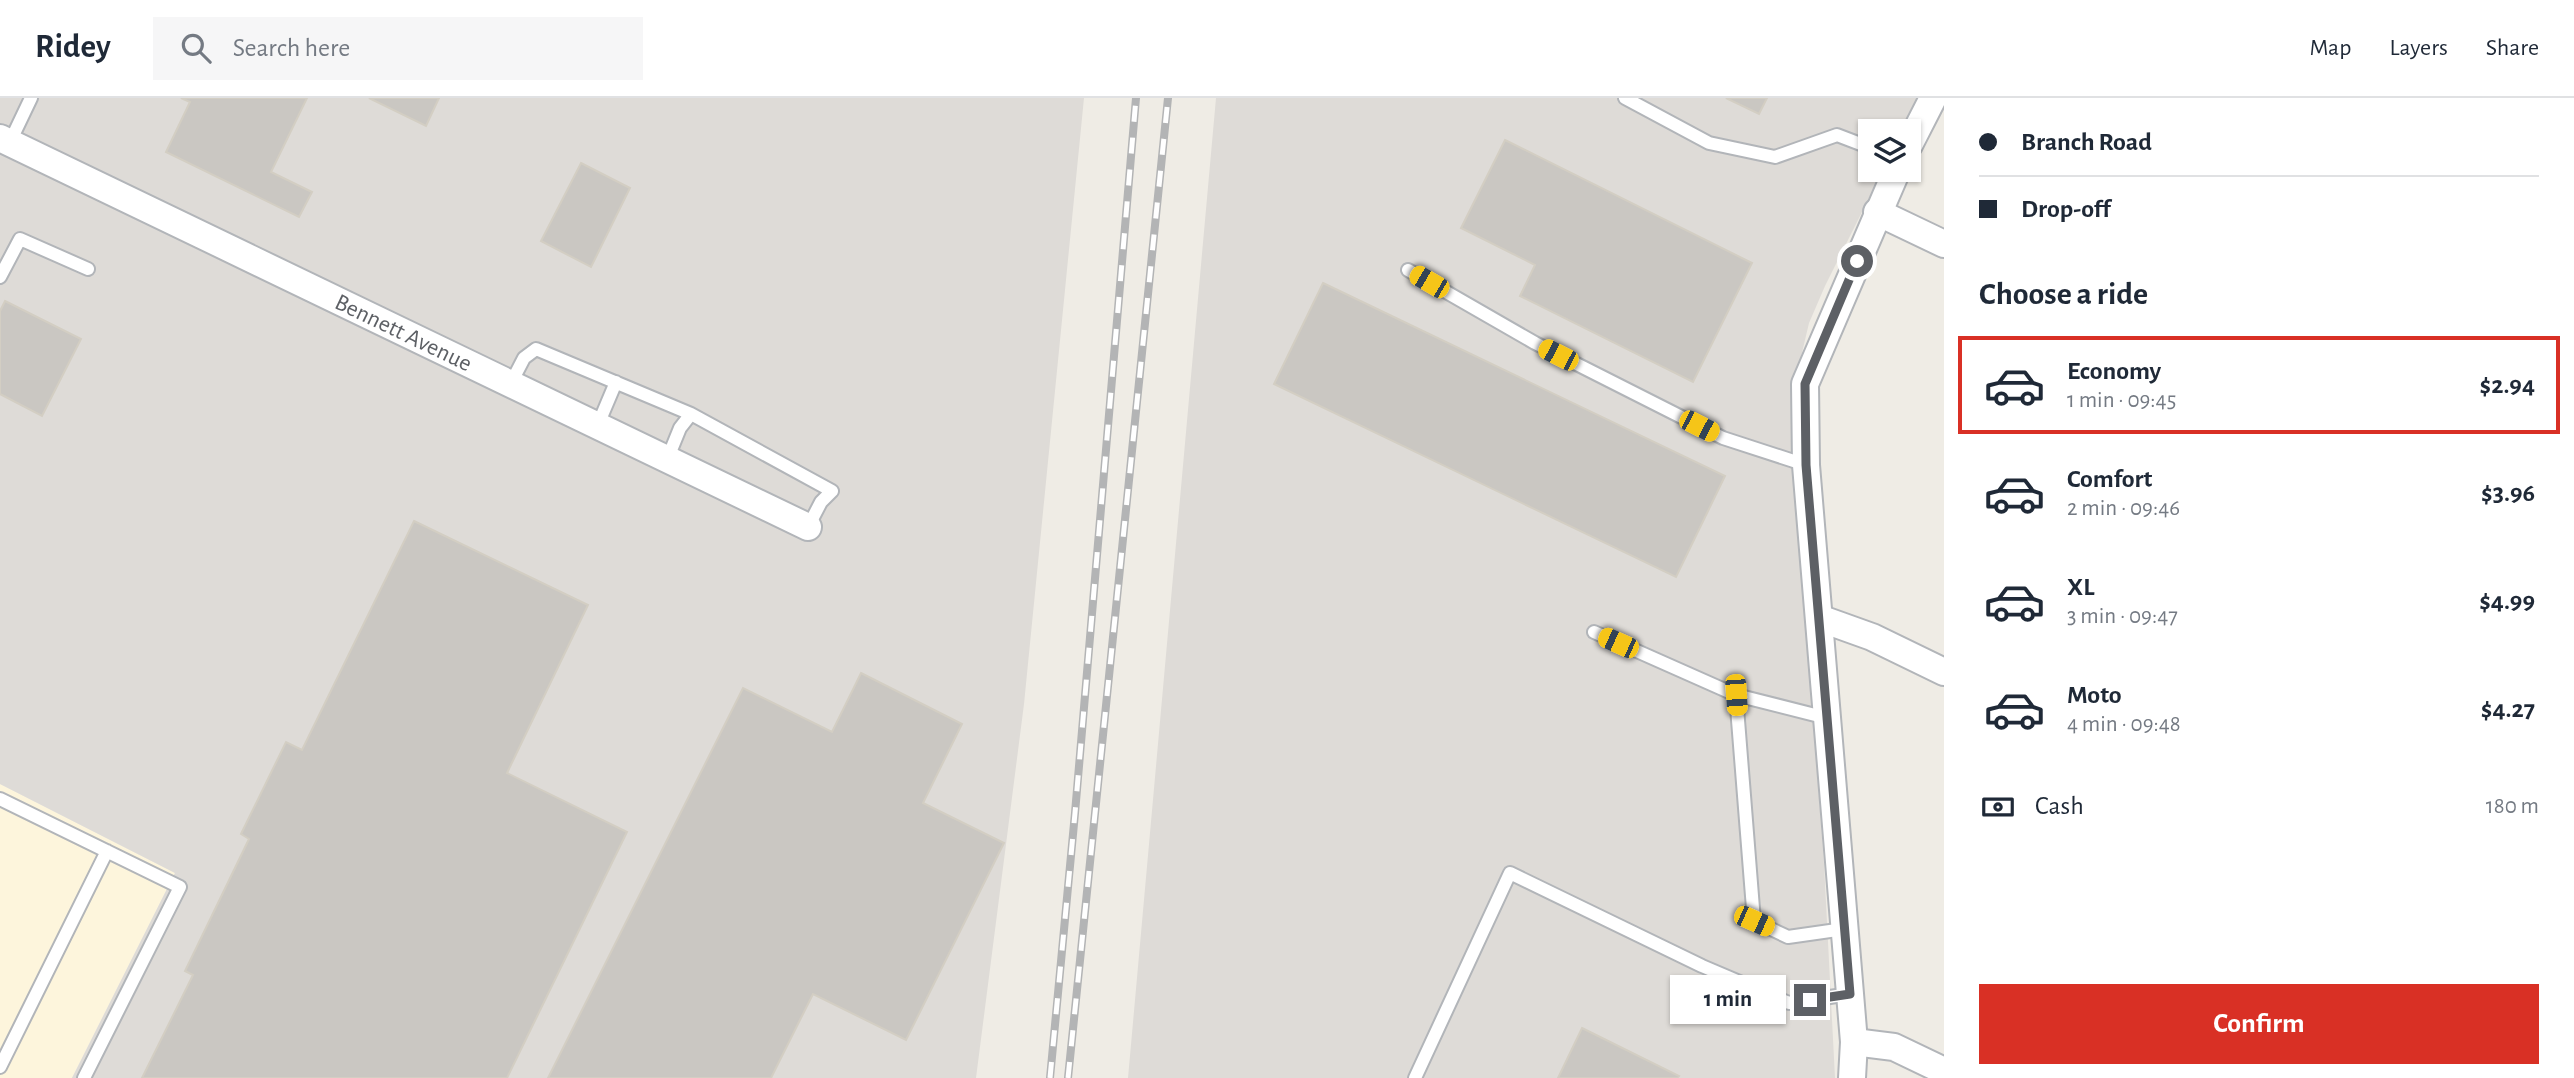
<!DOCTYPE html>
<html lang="en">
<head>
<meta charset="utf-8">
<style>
	:root { --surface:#fff; --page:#f6f6f7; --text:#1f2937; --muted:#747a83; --line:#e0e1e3; --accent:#d93025 }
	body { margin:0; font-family:"Alegreya Sans",sans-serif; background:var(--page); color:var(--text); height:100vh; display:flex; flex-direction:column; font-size:26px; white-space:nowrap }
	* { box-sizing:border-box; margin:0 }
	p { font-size:23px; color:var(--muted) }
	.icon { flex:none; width:38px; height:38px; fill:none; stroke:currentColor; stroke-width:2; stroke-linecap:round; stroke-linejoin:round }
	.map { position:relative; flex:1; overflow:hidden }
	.details { display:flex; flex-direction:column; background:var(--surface); width:630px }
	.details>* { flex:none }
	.hud { display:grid; align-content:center; height:154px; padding:0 35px; background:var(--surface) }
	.fabs { position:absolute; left:1858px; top:21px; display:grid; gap:14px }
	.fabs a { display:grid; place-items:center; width:63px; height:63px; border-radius:0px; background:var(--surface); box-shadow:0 2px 5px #0004; font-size:35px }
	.end { position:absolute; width:32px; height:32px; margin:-16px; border:9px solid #5d6065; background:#fff; box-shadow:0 0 0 4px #fff }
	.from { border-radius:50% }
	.bubble { position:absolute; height:49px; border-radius:0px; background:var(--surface); box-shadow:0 2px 5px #0004; font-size:23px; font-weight:700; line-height:49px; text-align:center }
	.car { position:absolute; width:21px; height:42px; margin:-21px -10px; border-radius:9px; box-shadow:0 0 5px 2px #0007; background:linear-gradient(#f5c518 24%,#345 0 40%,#f5c518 0 76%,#345 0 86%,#f5c518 0) }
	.hud b { display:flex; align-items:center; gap:24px; height:66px; font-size:26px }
	.hud b+b { border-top:2px solid var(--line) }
	.hud i { width:18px; height:18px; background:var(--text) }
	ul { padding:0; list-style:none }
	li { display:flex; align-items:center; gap:21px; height:98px; margin:0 14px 10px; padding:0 21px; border:4px solid transparent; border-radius:0px }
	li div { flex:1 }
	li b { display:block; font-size:26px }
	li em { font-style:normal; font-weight:700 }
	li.selected { border-color:var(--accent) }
	li>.icon { width:63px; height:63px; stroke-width:1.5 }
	h2 { padding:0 35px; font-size:32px; line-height:84px }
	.pay { display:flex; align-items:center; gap:18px; height:77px; padding:0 35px; font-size:26px }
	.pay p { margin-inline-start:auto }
	.primary-button { display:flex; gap:14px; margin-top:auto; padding:14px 35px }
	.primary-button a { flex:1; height:80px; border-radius:0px; background:var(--accent); color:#fff; font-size:28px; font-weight:700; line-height:80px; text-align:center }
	header { display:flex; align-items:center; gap:42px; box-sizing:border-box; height:98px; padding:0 35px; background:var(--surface); border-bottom:2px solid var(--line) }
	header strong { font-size:33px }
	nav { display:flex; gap:38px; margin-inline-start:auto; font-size:24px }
	.search { width:490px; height:63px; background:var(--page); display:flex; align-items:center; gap:18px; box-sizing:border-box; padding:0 24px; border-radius:0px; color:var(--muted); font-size:26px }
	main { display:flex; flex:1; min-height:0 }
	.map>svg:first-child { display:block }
	.commercial { fill:#fdf5dc }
	.industrial { fill:#dedbd7 }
	.building { fill:#cac7c2; stroke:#d3cec3; stroke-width:2 }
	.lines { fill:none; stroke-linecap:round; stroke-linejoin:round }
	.lane-casing { stroke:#b2b5b9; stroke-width:16 }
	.street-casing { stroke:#b2b5b9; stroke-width:30 }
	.lane { stroke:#fff; stroke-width:12 }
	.street { stroke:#fff; stroke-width:26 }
	.rail-casing { stroke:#b3b4b5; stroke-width:8 }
	.rail { stroke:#fff; stroke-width:5; stroke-dasharray:16; stroke-linecap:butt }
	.route { stroke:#5d6065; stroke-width:9 }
	.labels { text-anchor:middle; stroke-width:7; stroke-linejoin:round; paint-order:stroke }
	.street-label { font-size:24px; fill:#5d6065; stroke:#fff }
</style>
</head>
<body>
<header>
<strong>Ridey</strong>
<div class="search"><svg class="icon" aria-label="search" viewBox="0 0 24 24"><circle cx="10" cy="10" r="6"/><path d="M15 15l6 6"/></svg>Search here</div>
<nav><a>Map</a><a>Layers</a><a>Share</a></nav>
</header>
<main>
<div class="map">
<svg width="1944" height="980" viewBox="0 0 1944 980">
	<rect width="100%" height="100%" fill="#efece5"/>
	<path class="commercial" d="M0,686L175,775L72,980H0Z"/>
	<path class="industrial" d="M0,0H1084L1024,606L976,980H72L175,775L0,686Z
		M1216,0H1920L1903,33H1871V72H1883L1825,188L1809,225L1792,297L1794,370L1824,766L1835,980H1128Z"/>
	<path class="building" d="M181,0H307L271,74L312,94L299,119L166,54L190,4Z
		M369,0H439L426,28Z
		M1726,0H1767L1759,16Z
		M1505,42L1752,165L1693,284L1520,198L1535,167L1461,130Z
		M581,65L630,90L591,169L541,143Z
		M1323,185L1725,378L1676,479L1274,286Z
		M5,203L81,241L42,318L0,296V213Z
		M414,423L588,507L507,675L627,734L507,980H142L193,877L185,873L249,741L241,736L286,644L302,652Z
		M861,575L962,626L923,705L1004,745L906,942L813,896L771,980H548L743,590L832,634Z
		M1582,930L1679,978L1677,980H1558Z"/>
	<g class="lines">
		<defs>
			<path id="lane" d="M1625,0L1709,45L1775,59L1837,37L1871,50
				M10,44L31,0
				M1408,172L1535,245L1723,340L1806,367
				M0,179L20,141L88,171
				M510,287L524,260L536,251L691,316L832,393L821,404L808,429
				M597,329L616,284
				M667,362L680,330L691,316
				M1594,534L1736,597
				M1827,620L1736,597L1754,823L1788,839L1844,831
				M0,701L180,789L84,980
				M0,969L107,753
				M1415,980L1510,775L1702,868L1789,905L1850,896"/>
			<g id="street">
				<path id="s1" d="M0,40L808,429"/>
				<path d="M1909,47L1933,0"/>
				<path d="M1877,114L1944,146"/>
				<path d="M1819,520L1872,539L1944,574"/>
				<path d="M1854,944L1894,949L1944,973"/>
				<path d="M1852,980L1854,944L1806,367L1805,286L1897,72"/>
			</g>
		</defs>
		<use href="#lane" class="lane-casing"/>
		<use href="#street" class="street-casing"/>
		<use href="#lane" class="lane"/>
		<use href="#street" class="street"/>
		<defs>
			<path id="rail" d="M1050,980L1075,715L1136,0
				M1068,980L1168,0"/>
		</defs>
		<use href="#rail" class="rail-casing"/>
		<use href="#rail" class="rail"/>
	</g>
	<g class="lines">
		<path class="route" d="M1810,902L1850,896L1806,367L1805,286L1857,163"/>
	</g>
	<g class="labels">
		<g class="street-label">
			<text dy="8" stroke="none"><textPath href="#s1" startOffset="448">Bennett Avenue</textPath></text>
		</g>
	</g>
</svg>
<div class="fabs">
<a><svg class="icon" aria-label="layers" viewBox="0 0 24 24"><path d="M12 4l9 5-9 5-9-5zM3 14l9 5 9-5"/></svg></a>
</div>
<i class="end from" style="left:1857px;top:163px"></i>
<i class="end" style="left:1810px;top:902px"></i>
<div class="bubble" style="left:1670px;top:877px;width:116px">1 min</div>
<i class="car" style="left:1429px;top:184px;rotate:300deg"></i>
<i class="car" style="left:1558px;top:257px;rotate:297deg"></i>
<i class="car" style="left:1699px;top:328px;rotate:117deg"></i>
<i class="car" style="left:1618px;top:545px;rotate:294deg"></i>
<i class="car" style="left:1736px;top:597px;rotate:176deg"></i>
<i class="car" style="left:1754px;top:823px;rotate:114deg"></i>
</div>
<section class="details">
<div class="hud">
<b><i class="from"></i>Branch Road</b>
<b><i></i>Drop-off</b>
</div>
<h2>Choose a ride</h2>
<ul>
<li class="selected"><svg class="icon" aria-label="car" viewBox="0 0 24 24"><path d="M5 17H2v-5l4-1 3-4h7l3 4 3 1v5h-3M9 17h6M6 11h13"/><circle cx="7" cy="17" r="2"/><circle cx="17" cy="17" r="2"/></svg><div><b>Economy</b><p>1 min · 09:45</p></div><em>$2.94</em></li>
<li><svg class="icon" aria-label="car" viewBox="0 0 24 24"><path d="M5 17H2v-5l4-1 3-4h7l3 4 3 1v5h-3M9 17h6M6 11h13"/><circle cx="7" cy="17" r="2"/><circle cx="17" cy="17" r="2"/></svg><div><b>Comfort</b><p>2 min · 09:46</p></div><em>$3.96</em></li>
<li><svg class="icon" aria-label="car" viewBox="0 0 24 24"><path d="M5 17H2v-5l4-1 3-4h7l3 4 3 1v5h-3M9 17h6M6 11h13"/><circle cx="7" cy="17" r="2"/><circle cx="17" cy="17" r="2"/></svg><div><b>XL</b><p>3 min · 09:47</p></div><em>$4.99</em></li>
<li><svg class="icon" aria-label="car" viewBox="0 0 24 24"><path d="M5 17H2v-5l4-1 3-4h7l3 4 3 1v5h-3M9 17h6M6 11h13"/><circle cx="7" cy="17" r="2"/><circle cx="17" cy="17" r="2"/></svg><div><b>Moto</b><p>4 min · 09:48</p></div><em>$4.27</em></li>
</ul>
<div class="pay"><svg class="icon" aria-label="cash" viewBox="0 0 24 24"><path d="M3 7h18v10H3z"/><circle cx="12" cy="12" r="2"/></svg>Cash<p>180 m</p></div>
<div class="primary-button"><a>Confirm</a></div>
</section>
</main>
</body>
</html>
